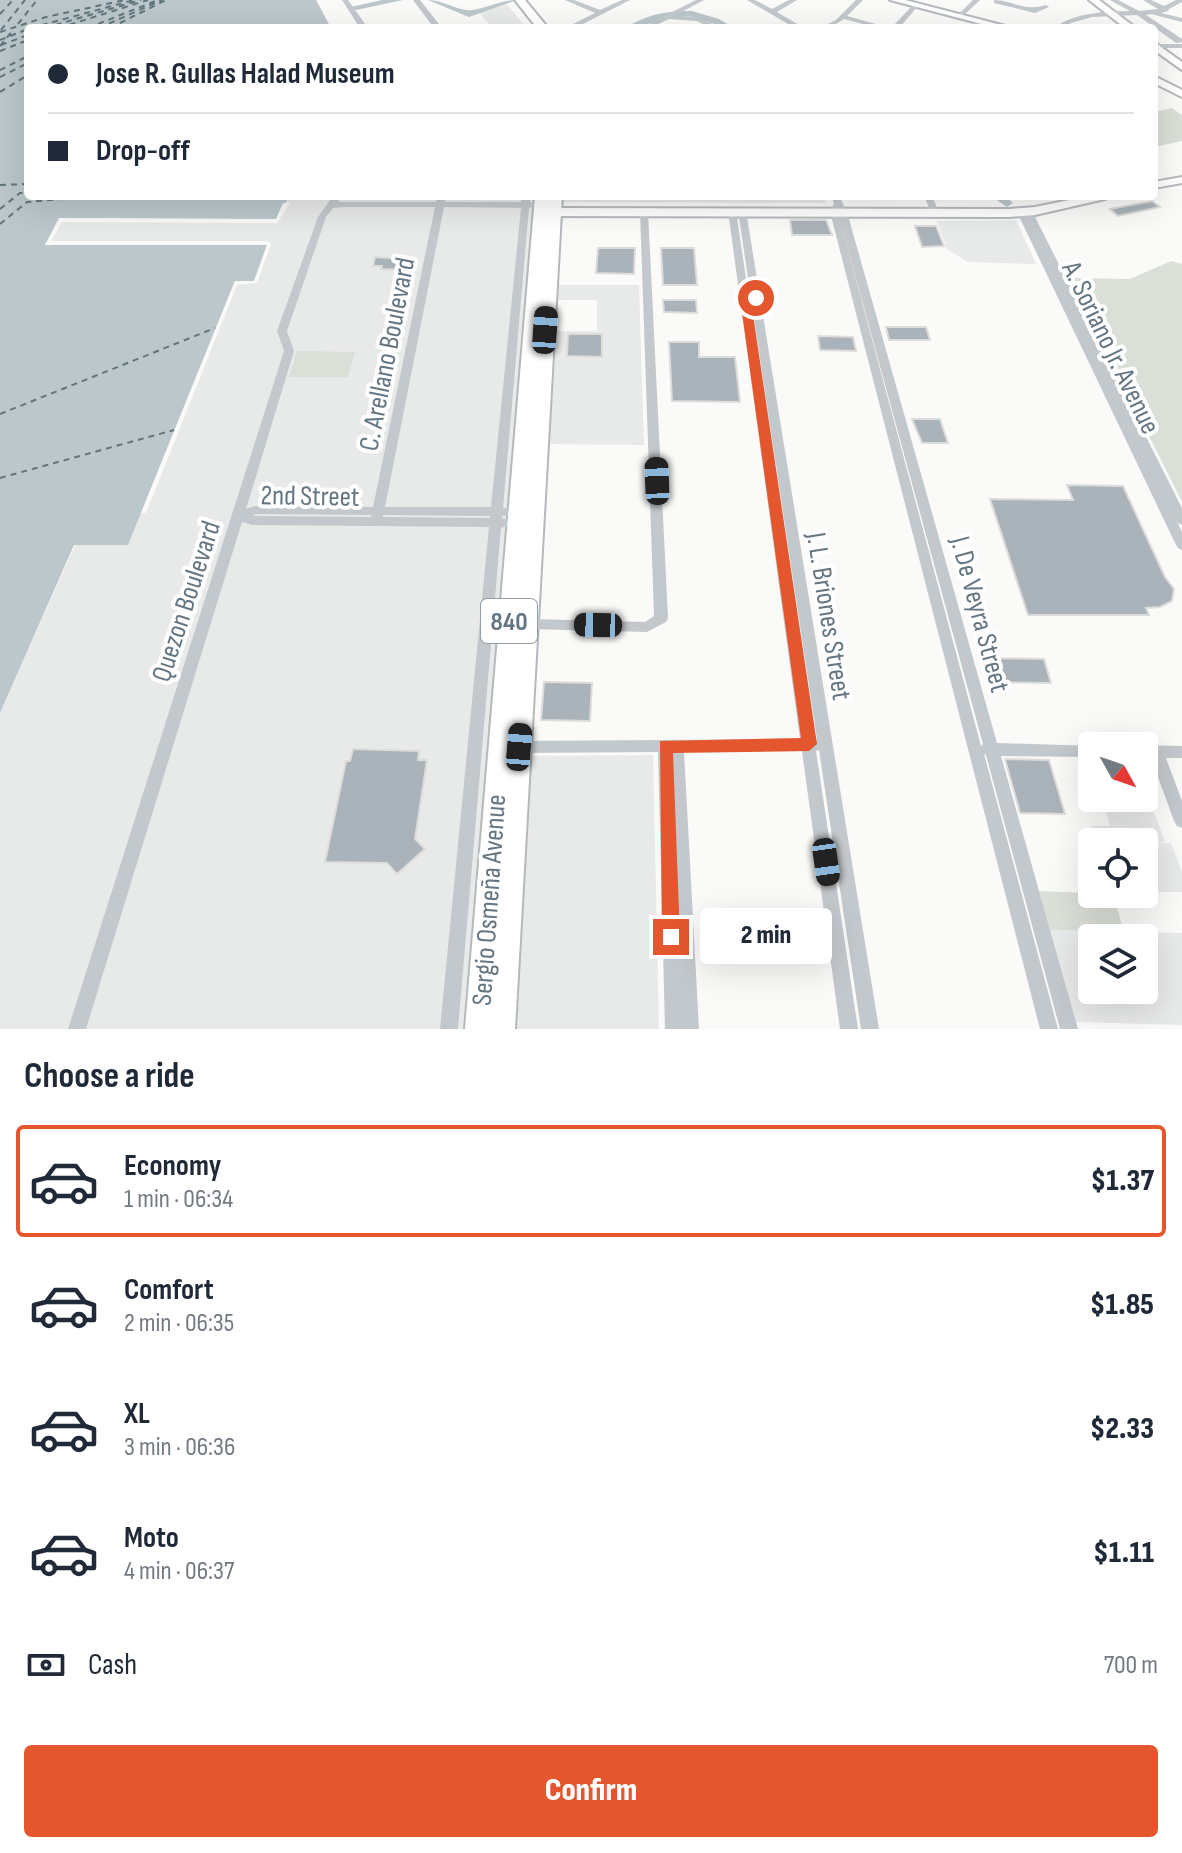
<!DOCTYPE html>
<html lang="en">
<head>
<meta charset="utf-8">
<style>
	:root { --surface:#fff; --page:#f6f6f7; --text:#1f2937; --muted:#747a83; --line:#e0e1e3; --accent:#e4572e }
	body { margin:0; font-family:"Sofia Sans Condensed",sans-serif; background:var(--page); color:var(--text); height:100vh; display:flex; flex-direction:column; font-size:30px; white-space:nowrap }
	* { box-sizing:border-box; margin:0 }
	p { font-size:26px; color:var(--muted) }
	.icon { flex:none; width:44px; height:44px; fill:none; stroke:currentColor; stroke-width:2; stroke-linecap:round; stroke-linejoin:round }
	.map { position:relative; height:1029px; overflow:hidden }
	.drawer { display:flex; flex-direction:column; background:var(--surface); flex:1 }
	.drawer>* { flex:none }
	.guide { position:absolute; left:24px; top:24px; width:1134px; height:176px; border-radius:8px; box-shadow:0 8px 32px #0002; display:grid; align-content:center; height:176px; padding:0 24px; background:var(--surface) }
	.needle { width:52px; rotate:130deg }
	.fabs { position:absolute; left:1078px; top:732px; display:grid; gap:16px }
	.fabs a { display:grid; place-items:center; width:80px; height:80px; border-radius:8px; background:var(--surface); box-shadow:0 8px 32px #0002; font-size:40px }
	.end { position:absolute; width:36px; height:36px; margin:-18px; border:10px solid #e4572e; background:#fff; box-shadow:0 0 0 4px #fff }
	.from { border-radius:50% }
	.bubble { position:absolute; height:56px; border-radius:8px; background:var(--surface); box-shadow:0 8px 32px #0002; font-size:26px; font-weight:800; line-height:56px; text-align:center }
	.car { position:absolute; width:24px; height:48px; margin:-24px -12px; border-radius:10px; box-shadow:0 0 6px 2px #0007; background:linear-gradient(#222 24%,#8ab4d8 0 40%,#222 0 76%,#8ab4d8 0 86%,#222 0) }
	.guide b { display:flex; align-items:center; gap:28px; height:76px; font-size:30px }
	.guide b+b { border-top:2px solid var(--line) }
	.guide i { width:20px; height:20px; background:var(--text) }
	ul { padding:0; list-style:none }
	li { display:flex; align-items:center; gap:24px; height:112px; margin:0 16px 12px; padding:0 8px; border:4px solid transparent; border-radius:8px }
	li div { flex:1 }
	li b { display:block; font-size:30px }
	li em { font-style:normal; font-weight:800 }
	li.selected { border-color:var(--accent) }
	li>.icon { width:72px; height:72px; stroke-width:1.5 }
	h2 { padding:0 24px; font-size:36px; line-height:96px }
	.pay { display:flex; align-items:center; gap:20px; height:88px; padding:0 24px; font-size:30px }
	.pay p { margin-inline-start:auto }
	.button { display:flex; gap:16px; margin-top:auto; padding:16px 24px }
	.button a { flex:1; height:92px; border-radius:8px; background:var(--accent); color:#fff; font-size:32px; font-weight:800; line-height:92px; text-align:center }
	.map>svg:first-child { display:block }
	.built { fill:#e8e9e9; fill-rule:evenodd }
	.green { fill:#dadfd7 }
	.water { fill:#bbc7cb }
	.pier { fill:#fafaf8 }
	.lines { fill:none; stroke-linecap:round; stroke-linejoin:round }
	.river { fill:#bbc7cb; fill-rule:evenodd }
	.ferry { stroke:#60757c; stroke-width:2; stroke-dasharray:6 5; stroke-linecap:butt }
	.building { fill:#aab3b9; stroke:#dcdcda; stroke-width:2 }
	.major-casing { stroke:#b5babe; stroke-width:4 }
	.highway-casing { stroke:#b4b9bd; stroke-width:4 }
	.minor { fill:#c3c8cc; fill-rule:evenodd }
	.major { fill:#fff; fill-rule:evenodd }
	.highway { fill:#fff; fill-rule:evenodd }
	.route { fill:#e4572e }
	.labels { text-anchor:middle; stroke-width:8; stroke-linejoin:round; paint-order:stroke }
	.shield { fill:#fff; stroke:#939fa8; stroke-width:2 }
	.shield-label { font-size:26px; font-weight:bold; fill:#657683 }
	.street-label { font-size:28px; fill:#657683; stroke:#fff }
</style>
</head>
<body>
<div class="map">
<svg width="1182" height="1029" viewBox="0 0 1182 1029">
	<rect width="100%" height="100%" fill="#fafaf8"/>
	<path class="built" d="M507,4L522,23L525,28H493L479,13Z
		M289,196H535L466,1029H0V713L75,545H128L235,281L45,245L60,218L286,203Z
		M562,196H824L826,203L562,202Z
		M1016,220L1036,264L968,262L947,249L937,221Z
		M558,285H639L644,445L549,444L557,331H597V300H557Z
		M653,755L659,1029H514L528,756Z
		M1144,785L1165,842H1096L1091,826H1110L1102,798H1144Z
		M1144,843H1171L1182,872V892H1144Z
		M1050,930L1182,933V1025L1076,1022ZM1092,938H1144V990H1092Z"/>
	<path class="green" d="M1172,108L1182,115V141L1154,147V112Z
		M1171,261L1182,264V502L1070,278L1130,279Z
		M297,351L355,352L348,377H289Z
		M1039,891L1113,894L1124,932L1050,930Z"/>
	<path class="water" d="M0,0H316L331,28H28V196H289L277,219L59,218L45,245H267L254,281H235L128,545H74L0,713Z"/>
	<path class="pier" d="M283,203H290L277,223L62,222L51,241H267L271,244L257,283L237,285L146,513H141L235,281H254L267,245H45L60,218L276,219Z"/>
	<g class="lines">
		<path class="river" d="M382,0H403L356,10L351,7Z
			M428,0C443,0 460,12 472,10C488,8 501,0 517,0L469,17Z
			M692,11L719,19L734,28C716,28 702,16 683,16C662,16 645,28 625,28C644,15 669,10 692,11Z
			M991,196H1005L1013,203L1007,207Z"/>
		<path class="ferry" d="M0,14L13,0
			M18,24L37,0
			M31,28L134,0
			M45,28L141,0
			M59,28L148,0
			M88,28L158,0
			M99,28L162,0
			M110,28L166,0
			M1,30L25,0
			M0,32L46,17L125,0
			M0,40L28,29
			M1,45L28,35
			M0,46L14,29
			M0,51L28,40
			M0,70L28,56
			M0,77L28,63
			M0,92L28,75
			M0,185L28,184
			M0,209L20,193H28
			M0,224L27,202L95,196
			M0,414L215,328
			M0,478L174,430"/>
	</g>
	<path class="building" d="M1152,201L1160,207L1118,216L1110,209Z
		M790,220H826L832,235H792Z
		M915,226H936L944,246L922,247Z
		M598,248H635L634,274L596,273Z
		M661,248H694L697,285H663Z
		M375,257L390,258H406L403,270L381,269L382,266H373Z
		M663,300H696L697,313L664,312Z
		M886,327H926L930,340H889Z
		M568,334H602V357L567,356Z
		M818,336L853,337L856,351L820,350Z
		M669,342H699V357H735L740,402L672,401Z
		M912,419H940L948,443H922Z
		M1067,485L1123,486L1165,577L1174,589L1172,601L1160,607L1146,608L1149,615H1028L990,499L1073,500Z
		M985,658L1044,659L1051,683L991,682Z
		M544,682L592,683L590,721L541,720Z
		M353,749L419,751L418,760H427L415,839L425,849L397,874L387,863L325,862L346,761H350Z
		M1005,759L1049,760L1065,814L1020,813Z"/>
	<g class="lines">
		<defs>
			<path id="major" d="M890,0H905L1013,28H997Z
				M1089,0H1099L1136,28H1125Z
				M1154,42L1182,62V70L1154,50Z
				M1154,76L1182,90V97L1154,83Z
				M1182,177V183L1154,188V182Z
				M1089,196H1111L1105,199L1035,215L1009,217L542,216L536,212L542,208L1009,209L1035,207Z"/>
			<path id="highway" d="M515,0H525L548,28H537Z
				M535,196H562L515,1029H465Z"/>
		</defs>
		<use href="#major" class="major-casing"/>
		<use href="#highway" class="highway-casing"/>
		<path class="minor" d="M342,0H348L368,28H360Z
			M413,0H420L442,28H434Z
			M565,0H574L600,10L622,0H630L575,28H565L595,13Z
			M696,0H704L676,15L700,18L721,28H711L697,21L669,19L650,28H641Z
			M747,0H755L772,9L789,0H797L777,12L804,28H795Z
			M856,0H863L847,16L890,28H878L844,19L829,28H820L836,20Z
			M973,0H980L963,16H959V14Z
			M994,0C1012,0 1024,12 1046,5L1049,7L1035,13L994,3Z
			M1110,0H1118L1139,11L1158,9L1143,0H1151L1164,6L1176,0H1182V2L1169,9L1168,11L1161,13L1182,18V22L1151,14L1146,15L1182,39V42L1176,43L1137,15L1092,17L1071,23L1063,28H1054C1076,12 1103,12 1130,11Z
			M914,4L919,5L899,28H891Z
			M978,19L983,20L977,28H969Z
			M1154,44H1182V48H1154Z
			M333,196H342L338,202H436L438,196H446L445,202H521L522,196H530V202L536,205L529,208L503,508L510,509L512,512L510,515L502,516V518L507,520L509,523L507,526L501,528L458,1029H440L489,527L252,525L242,522L86,1029H68L284,351L277,331L318,217ZM345,207H435L373,507L255,506L246,509L294,351L287,331L326,217L333,208ZM444,207L521,208L491,507H385ZM256,514L371,515V517L253,516ZM383,515L490,516V518L383,517Z
			M831,196H839L847,212L997,743L1096,746H1092V757L1001,756L1078,1029H1060L986,755L984,754L1058,1029H1040L830,212L834,203ZM838,212L983,744L981,746Z
			M924,196H932L939,212L938,214H932Z
			M644,208L648,211L668,618L666,622L647,632L529,629L524,628L522,624L524,620L529,619L645,622L654,616L640,211Z
			M732,208L736,211L815,739H817L738,211L742,208L746,211L879,1029H861L819,750L816,751L858,1029H840L802,751L684,752L699,1029H665L658,752L519,753L514,752L512,747L514,742L519,741L800,739L728,211Z
			M1028,208L1032,211L1182,508V525L1178,523L1173,513L1182,532V550L1178,548L1176,545L1017,212Z
			M1144,745L1182,746V758H1166L1182,801V828L1177,826L1174,821L1151,758L1144,757V746H1140Z"/>
		<use href="#major" class="major"/>
		<use href="#highway" class="highway"/>
	</g>
	<path class="route" d="M745,295L762,298L751,301L817,744L809,751L673,753L680,937L677,944L671,946L665,944L662,937L660,741L801,738L740,298Z"/>
	<g class="labels">
		<rect class="shield" x="481" y="599" width="56" height="44" rx="6"/>
		<g class="shield-label">
			<text x="509" y="630">840</text>
		</g>
		<g class="street-label">
			<text transform="translate(1112 347) rotate(64)" y="10">A. Soriano Jr. Avenue</text>
			<text transform="translate(386 354) rotate(-79)" y="10">C. Arellano Boulevard</text>
			<text transform="translate(310 495) rotate(1)" y="10">2nd Street</text>
			<text transform="translate(185 601) rotate(-72)" y="10">Quezon Boulevard</text>
			<text transform="translate(981 614) rotate(75)" y="10">J. De Veyra Street</text>
			<text transform="translate(830 616) rotate(81)" y="10">J. L. Briones Street</text>
			<text transform="translate(488 900) rotate(-86)" y="10">Sergio Osmeña Avenue</text>
		</g>
	</g>
</svg>
<div class="fabs">
<a><svg class="needle" viewBox="-14 -14 28 28"><path d="M0-13l5 13h-10z" fill="#e53935"/><path d="M0 13l5-13h-10z" fill="#747a83"/></svg></a>
<a><svg class="icon" aria-label="locate" viewBox="0 0 24 24"><circle cx="12" cy="12" r="6"/><path d="M12 2v4M12 18v4M2 12h4M18 12h4"/></svg></a>
<a><svg class="icon" aria-label="layers" viewBox="0 0 24 24"><path d="M12 4l9 5-9 5-9-5zM3 14l9 5 9-5"/></svg></a>
</div>
<i class="end from" style="left:756px;top:298px"></i>
<i class="end" style="left:671px;top:937px"></i>
<div class="bubble" style="left:700px;top:908px;width:132px">2 min</div>
<i class="car" style="left:545px;top:330px;rotate:4deg"></i>
<i class="car" style="left:657px;top:481px;rotate:358deg"></i>
<i class="car" style="left:598px;top:625px;rotate:271deg"></i>
<i class="car" style="left:519px;top:747px;rotate:5deg"></i>
<i class="car" style="left:826px;top:862px;rotate:172deg"></i>
<div class="guide">
<b><i class="from"></i>Jose R. Gullas Halad Museum</b>
<b><i></i>Drop-off</b>
</div>
</div>
<section class="drawer">
<h2>Choose a ride</h2>
<ul>
<li class="selected"><svg class="icon" aria-label="car" viewBox="0 0 24 24"><path d="M5 17H2v-5l4-1 3-4h7l3 4 3 1v5h-3M9 17h6M6 11h13"/><circle cx="7" cy="17" r="2"/><circle cx="17" cy="17" r="2"/></svg><div><b>Economy</b><p>1 min · 06:34</p></div><em>$1.37</em></li>
<li><svg class="icon" aria-label="car" viewBox="0 0 24 24"><path d="M5 17H2v-5l4-1 3-4h7l3 4 3 1v5h-3M9 17h6M6 11h13"/><circle cx="7" cy="17" r="2"/><circle cx="17" cy="17" r="2"/></svg><div><b>Comfort</b><p>2 min · 06:35</p></div><em>$1.85</em></li>
<li><svg class="icon" aria-label="car" viewBox="0 0 24 24"><path d="M5 17H2v-5l4-1 3-4h7l3 4 3 1v5h-3M9 17h6M6 11h13"/><circle cx="7" cy="17" r="2"/><circle cx="17" cy="17" r="2"/></svg><div><b>XL</b><p>3 min · 06:36</p></div><em>$2.33</em></li>
<li><svg class="icon" aria-label="car" viewBox="0 0 24 24"><path d="M5 17H2v-5l4-1 3-4h7l3 4 3 1v5h-3M9 17h6M6 11h13"/><circle cx="7" cy="17" r="2"/><circle cx="17" cy="17" r="2"/></svg><div><b>Moto</b><p>4 min · 06:37</p></div><em>$1.11</em></li>
</ul>
<div class="pay"><svg class="icon" aria-label="cash" viewBox="0 0 24 24"><path d="M3 7h18v10H3z"/><circle cx="12" cy="12" r="2"/></svg>Cash<p>700 m</p></div>
<div class="button"><a>Confirm</a></div>
</section>
</body>
</html>
